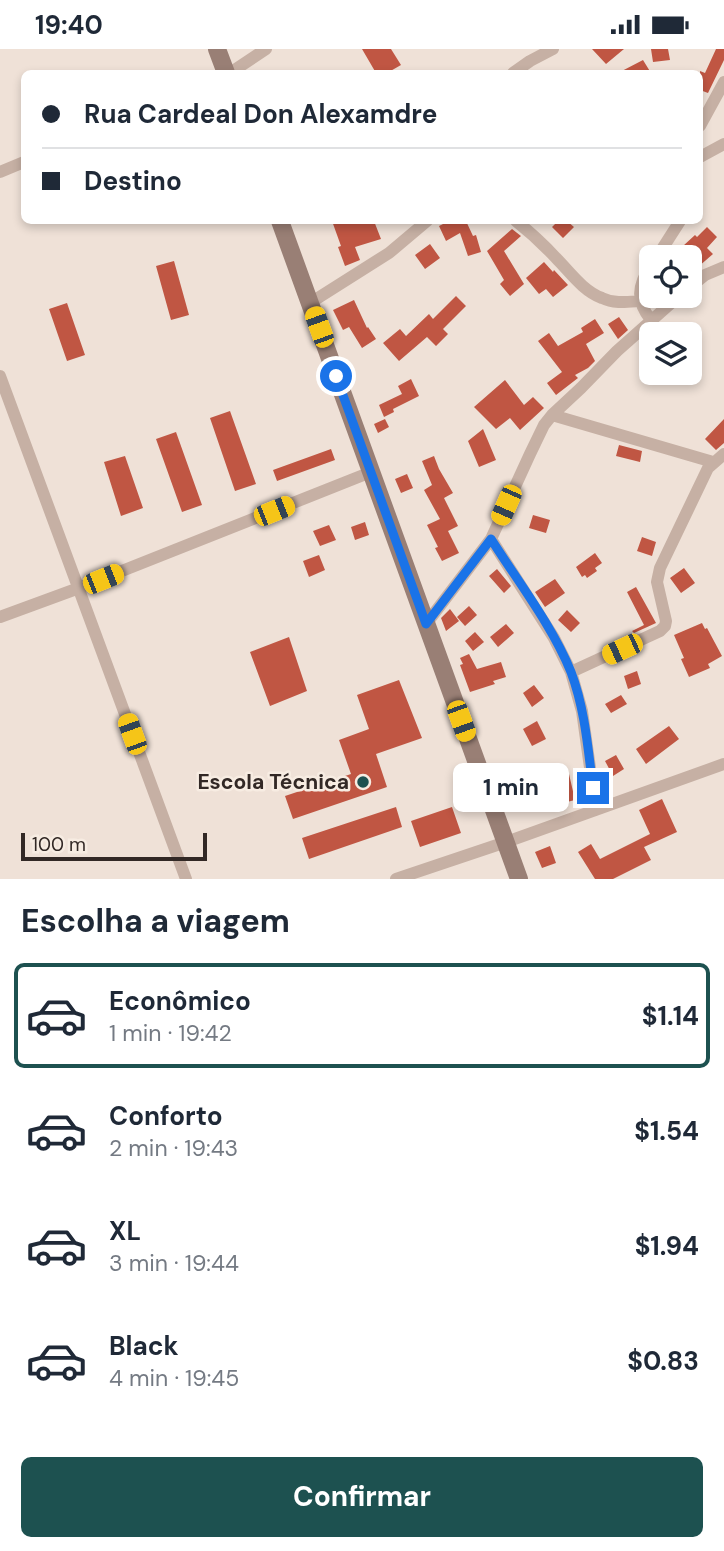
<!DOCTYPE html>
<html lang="pt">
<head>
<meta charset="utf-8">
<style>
	:root { --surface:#fff; --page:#f2f2f3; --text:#1f2937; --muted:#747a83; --line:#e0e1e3; --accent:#1d5150 }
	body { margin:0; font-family:"DM Sans",sans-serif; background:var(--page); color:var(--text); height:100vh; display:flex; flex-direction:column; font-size:26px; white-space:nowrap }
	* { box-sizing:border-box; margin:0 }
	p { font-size:23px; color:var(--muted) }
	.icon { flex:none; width:38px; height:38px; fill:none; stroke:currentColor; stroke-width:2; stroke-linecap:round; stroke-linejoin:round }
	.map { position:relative; height:830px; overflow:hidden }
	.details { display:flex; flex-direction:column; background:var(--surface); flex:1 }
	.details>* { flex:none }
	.guide { position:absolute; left:21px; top:21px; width:682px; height:154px; border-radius:10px; box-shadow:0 4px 10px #0003; display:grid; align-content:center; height:154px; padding:0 21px; background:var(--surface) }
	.buttons { position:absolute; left:639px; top:196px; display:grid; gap:14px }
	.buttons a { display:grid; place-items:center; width:63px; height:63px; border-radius:10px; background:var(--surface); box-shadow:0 4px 10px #0003; font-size:35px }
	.scale { position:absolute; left:21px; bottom:18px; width:186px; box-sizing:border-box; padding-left:7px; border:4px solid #322825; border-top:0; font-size:19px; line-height:24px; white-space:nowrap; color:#322825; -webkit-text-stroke:5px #f7ece2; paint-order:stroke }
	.end { position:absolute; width:32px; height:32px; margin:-16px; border:9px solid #1a73e8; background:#fff; box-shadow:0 0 0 4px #fff }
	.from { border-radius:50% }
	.bubble { position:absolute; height:49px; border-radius:10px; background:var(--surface); box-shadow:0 4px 10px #0003; font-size:23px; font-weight:700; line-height:49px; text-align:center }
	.car { position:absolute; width:21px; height:42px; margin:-21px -10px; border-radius:9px; box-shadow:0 0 5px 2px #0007; background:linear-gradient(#f5c518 24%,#345 0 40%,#f5c518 0 76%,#345 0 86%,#f5c518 0) }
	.guide b { display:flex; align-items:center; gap:24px; height:66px; font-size:26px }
	.guide b+b { border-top:2px solid var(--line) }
	.guide i { width:18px; height:18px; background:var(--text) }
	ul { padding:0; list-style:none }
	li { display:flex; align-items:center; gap:21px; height:105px; margin:0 14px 10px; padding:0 7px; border:4px solid transparent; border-radius:10px }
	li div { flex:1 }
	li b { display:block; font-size:26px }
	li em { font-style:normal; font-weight:700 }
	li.active { border-color:var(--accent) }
	li>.icon { width:63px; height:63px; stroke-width:1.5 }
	h2 { padding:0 21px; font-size:32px; line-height:84px }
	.action { display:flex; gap:14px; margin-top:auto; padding:14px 21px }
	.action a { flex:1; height:80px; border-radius:10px; background:var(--accent); color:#fff; font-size:28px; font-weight:700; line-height:80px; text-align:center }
	.status { display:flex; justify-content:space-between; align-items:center; height:49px; padding:0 35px; background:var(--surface); direction:ltr }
	.status svg { height:19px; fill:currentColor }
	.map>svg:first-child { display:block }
	.building { fill:#c05643 }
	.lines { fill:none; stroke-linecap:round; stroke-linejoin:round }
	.street { stroke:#c6b0a4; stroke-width:12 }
	.secondary { stroke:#997f75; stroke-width:18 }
	.route { stroke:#1a73e8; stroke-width:9 }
	.poi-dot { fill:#1d5150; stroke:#f7ece2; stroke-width:2.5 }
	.labels { text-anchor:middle; stroke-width:5; stroke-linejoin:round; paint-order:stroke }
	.poi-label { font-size:21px; font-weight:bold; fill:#322825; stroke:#f7ece2; text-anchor:end }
</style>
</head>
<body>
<div class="status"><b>19:40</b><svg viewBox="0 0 49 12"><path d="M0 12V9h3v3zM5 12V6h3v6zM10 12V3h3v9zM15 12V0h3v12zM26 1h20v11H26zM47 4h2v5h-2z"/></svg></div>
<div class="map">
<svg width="724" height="830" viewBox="0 0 724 830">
	<rect width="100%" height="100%" fill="#efe1d7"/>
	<path class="building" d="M362,0H391L401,16L387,24H376Z
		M592,0H624L606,15Z
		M651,0H668L670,11L653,13Z
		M716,0H724V11L708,44L700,41V22L705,24Z
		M643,11L651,24H618Z
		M332,172H374L381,190L355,198L360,211L345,217L338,198L341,197Z
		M449,172H466L473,187L476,186L481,203L468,207L460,184L446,192L439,177Z
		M558,172H567L574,178L563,189L552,178Z
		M707,178L717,188L707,199L713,205L698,218L690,208H671L695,186L697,188Z
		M512,180L521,187L504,202L524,235L510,247L500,235L504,231L487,202Z
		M430,195L440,209L425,220L415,206Z
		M174,212L189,266L171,271L156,217Z
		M544,213L553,223L554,221L568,236L553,248L546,240L539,245L526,229Z
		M456,247L466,257L443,280L448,285L436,297L427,288L399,312L383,294L400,280L406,287L429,265L433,270Z
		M354,251L367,279L368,278L376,290L362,299L349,278L343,281L333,261Z
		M67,254L85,306L67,312L49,260Z
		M619,268L628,281L618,290L608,275Z
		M595,270L604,284L586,295L595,312L588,319L575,326L578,329L556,346L547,334L562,323L538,292L549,284L558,297L583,283L581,279Z
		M411,330L419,347L393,360L394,363L384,368L379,356L402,345L398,337Z
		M505,331L524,356L533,348L544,359L520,381L510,369L496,380L474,358Z
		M230,362L256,435L235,442L210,369Z
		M385,370L389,378L378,384L374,375Z
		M724,370V394L716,401L705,390Z
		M483,380L496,411L479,418L468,392Z
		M176,383L202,456L182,463L156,390Z
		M619,396L642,402L640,413L616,407Z
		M331,400L335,411L277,432L273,421Z
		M125,407L143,459L121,467L104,413Z
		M434,407L439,420L453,444L444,449L458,477L448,482L459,504L442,512L435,499L438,498L427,476L440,470L424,441L432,436L422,412Z
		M407,425L413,439L401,444L395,430Z
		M533,466L550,471L546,484L529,479Z
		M365,473L369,486L355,491L351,478Z
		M329,476L336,491L320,497L313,482Z
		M642,488L656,493L652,507L637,502Z
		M595,504L602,514L595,519L597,522L587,529L585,526L582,528L576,518Z
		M319,506L325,521L309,528L303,512Z
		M684,519L695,534L681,544L670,529Z
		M497,520L511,537L504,544L489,527Z
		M555,530L565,544L545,558L535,543Z
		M636,538L656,574L634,584L632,582L644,576L627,543Z
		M469,557L477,566L465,577L457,568Z
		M450,560L459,572L446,582L441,569Z
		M567,561L580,574L571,583L558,571Z
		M702,574L705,580L707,579L722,607L708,615L710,619L689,628L681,610L684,609L674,586Z
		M506,575L514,584L498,598L490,588Z
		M475,583L484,593L473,602L465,592Z
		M289,588L307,642L270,657L250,603Z
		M469,605L477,620L501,613L506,628L493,632L495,635L470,643L460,616L463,615L460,609Z
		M637,622L641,635L628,640L624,627Z
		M399,631L422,689L376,705L387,738L293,770L285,747L351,725L339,691L369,680L357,646Z
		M534,636L544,649L532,658L523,644Z
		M621,646L627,655L611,664L605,655Z
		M537,672L546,690L532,697L523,680Z
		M669,677L679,690L646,715L636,700Z
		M616,706L624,720L613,727L605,712Z
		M513,714L521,733L507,739L499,720Z
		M569,725L575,751L559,755L551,733Z
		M662,750L677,783L644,798L651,811L613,830H595L578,803L591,795L600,810L650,785L639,761Z
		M396,758L402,778L309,810L302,789Z
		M452,758L461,784L420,798L411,772Z
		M550,797L556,814L542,819L535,803Z"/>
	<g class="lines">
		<path class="street" d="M230,24L266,0
			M513,24L530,12L553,0
			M700,77L724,33
			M700,108L724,95
			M0,123L24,113
			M516,172C530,183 544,196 556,209C570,223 583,242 602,249C614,255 627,253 640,252
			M657,208L680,172
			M651,216C637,237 636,252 651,271
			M690,238L705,226L724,218
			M310,254L389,204L427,172
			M0,327L186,830
			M552,366L713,413
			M491,490L554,589L571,623L582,662L596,761
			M0,568L79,539L371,423
			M426,575L491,490L530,405L544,376L552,366L581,339L617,302L679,247
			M571,623L660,582L665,577L666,572L657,533L660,519L708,419L724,405
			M396,830L506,793L724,715"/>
		<path class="secondary" d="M217,0L226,24
			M280,172L519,830"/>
	</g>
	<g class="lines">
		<path class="route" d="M336,327L426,575L491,490C517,531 553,578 571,623C585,660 588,700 593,739"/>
	</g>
	<circle class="poi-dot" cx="363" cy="733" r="7"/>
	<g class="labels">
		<g class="poi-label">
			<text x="349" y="740">Escola Técnica</text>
		</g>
	</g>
</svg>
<div class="buttons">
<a><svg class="icon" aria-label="locate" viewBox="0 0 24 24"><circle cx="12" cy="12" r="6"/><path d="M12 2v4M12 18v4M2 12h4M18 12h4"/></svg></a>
<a><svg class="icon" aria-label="layers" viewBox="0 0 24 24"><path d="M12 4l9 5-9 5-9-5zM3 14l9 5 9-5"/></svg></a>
</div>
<div class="scale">100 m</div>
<i class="end from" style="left:336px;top:327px"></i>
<i class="end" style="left:593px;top:739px"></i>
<div class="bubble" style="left:453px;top:714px;width:116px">1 min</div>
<i class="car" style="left:319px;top:278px;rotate:340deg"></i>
<i class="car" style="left:506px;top:456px;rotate:204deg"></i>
<i class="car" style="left:274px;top:462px;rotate:68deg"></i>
<i class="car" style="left:103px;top:530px;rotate:68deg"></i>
<i class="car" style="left:622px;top:600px;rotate:245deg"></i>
<i class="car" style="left:461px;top:672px;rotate:160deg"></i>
<i class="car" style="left:132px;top:685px;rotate:340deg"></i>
<div class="guide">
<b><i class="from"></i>Rua Cardeal Don Alexamdre</b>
<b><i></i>Destino</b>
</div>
</div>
<section class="details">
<h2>Escolha a viagem</h2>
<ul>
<li class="active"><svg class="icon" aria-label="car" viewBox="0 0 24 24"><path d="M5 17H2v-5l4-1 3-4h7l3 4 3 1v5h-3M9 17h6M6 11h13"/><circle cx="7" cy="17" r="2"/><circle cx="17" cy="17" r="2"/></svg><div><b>Econômico</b><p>1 min · 19:42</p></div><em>$1.14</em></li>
<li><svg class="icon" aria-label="car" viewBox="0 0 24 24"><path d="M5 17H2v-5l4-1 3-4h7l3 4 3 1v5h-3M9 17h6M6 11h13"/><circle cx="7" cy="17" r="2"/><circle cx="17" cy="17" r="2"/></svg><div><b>Conforto</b><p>2 min · 19:43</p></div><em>$1.54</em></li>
<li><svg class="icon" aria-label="car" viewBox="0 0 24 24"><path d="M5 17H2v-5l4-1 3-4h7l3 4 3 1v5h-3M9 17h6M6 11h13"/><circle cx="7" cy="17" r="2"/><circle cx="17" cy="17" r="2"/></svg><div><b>XL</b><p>3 min · 19:44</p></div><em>$1.94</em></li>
<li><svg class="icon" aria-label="car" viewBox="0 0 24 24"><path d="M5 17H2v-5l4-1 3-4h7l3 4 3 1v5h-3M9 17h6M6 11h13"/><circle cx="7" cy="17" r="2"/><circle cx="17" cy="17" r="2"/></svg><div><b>Black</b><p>4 min · 19:45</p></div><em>$0.83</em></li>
</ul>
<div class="action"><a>Confirmar</a></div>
</section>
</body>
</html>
